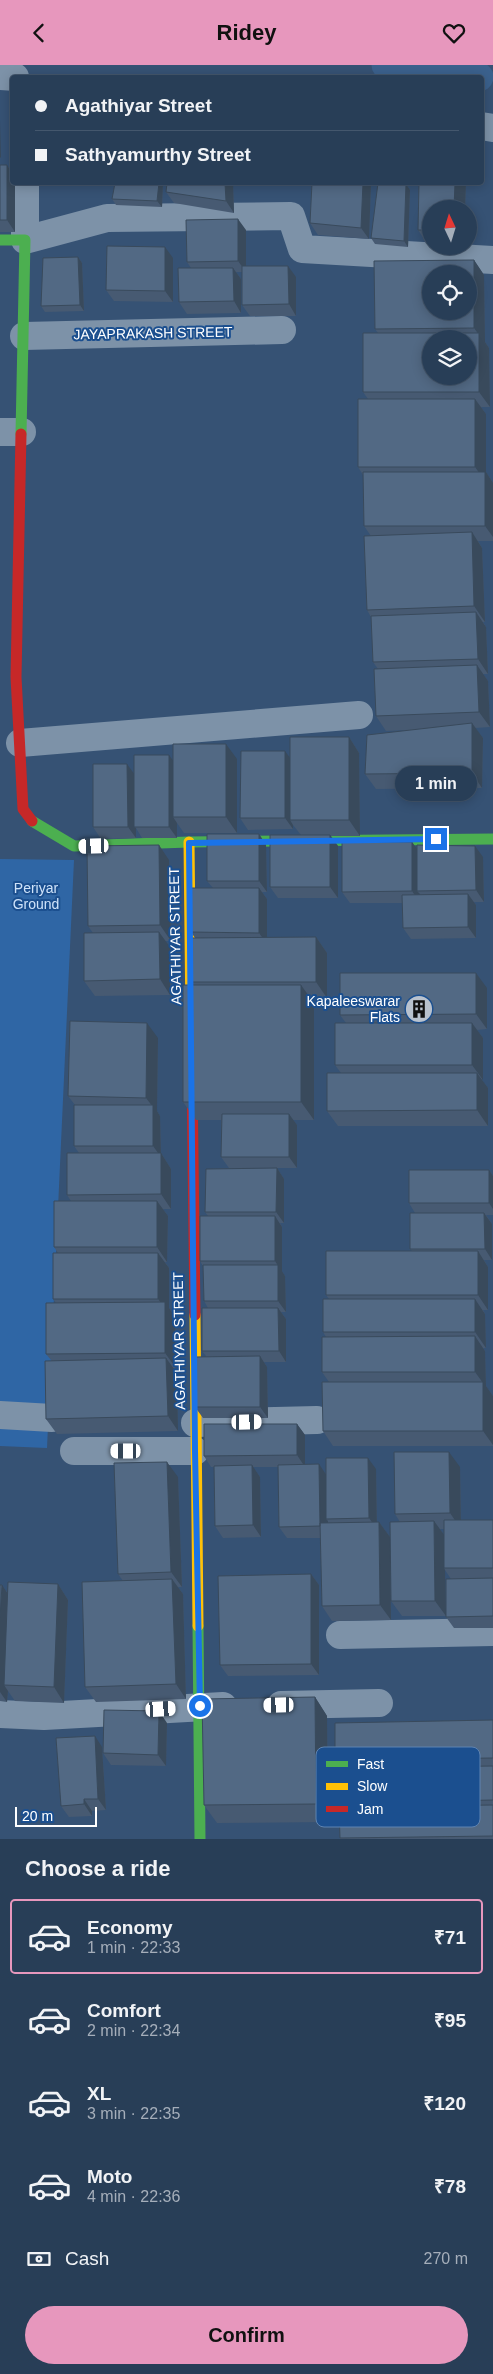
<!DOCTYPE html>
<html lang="en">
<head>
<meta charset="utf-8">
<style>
	:root { --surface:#283e57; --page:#344961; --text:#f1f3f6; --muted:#a5aeba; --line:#44576d; --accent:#e797bd }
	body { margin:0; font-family:Helvetica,sans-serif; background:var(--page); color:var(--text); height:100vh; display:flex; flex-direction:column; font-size:19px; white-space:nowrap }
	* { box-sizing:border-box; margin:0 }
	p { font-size:16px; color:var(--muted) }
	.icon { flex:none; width:28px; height:28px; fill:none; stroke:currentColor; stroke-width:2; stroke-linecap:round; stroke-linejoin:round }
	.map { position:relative; height:1774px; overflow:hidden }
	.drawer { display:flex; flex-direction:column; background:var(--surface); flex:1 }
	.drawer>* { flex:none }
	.banner { position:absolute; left:10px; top:10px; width:474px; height:110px; border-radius:5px; box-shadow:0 2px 12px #0003,0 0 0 1px var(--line); display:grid; align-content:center; height:110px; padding:0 25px; background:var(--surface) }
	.needle { width:32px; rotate:356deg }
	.buttons { position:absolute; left:422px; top:135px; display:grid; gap:10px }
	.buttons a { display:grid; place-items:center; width:55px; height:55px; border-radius:50%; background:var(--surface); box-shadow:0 2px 12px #0003,0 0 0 1px var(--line); font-size:25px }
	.scale { position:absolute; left:15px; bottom:12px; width:82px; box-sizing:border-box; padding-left:5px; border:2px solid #fff; border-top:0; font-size:14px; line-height:18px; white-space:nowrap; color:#fff; -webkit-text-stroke:4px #1b4f8f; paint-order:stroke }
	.end { position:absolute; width:22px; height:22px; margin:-11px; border:6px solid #1a73e8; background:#fff; box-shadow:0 0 0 2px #fff }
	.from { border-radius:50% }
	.bubble { position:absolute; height:35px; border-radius:18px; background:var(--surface); box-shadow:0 2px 12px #0003,0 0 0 1px var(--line); font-size:16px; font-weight:700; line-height:35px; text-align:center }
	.car { position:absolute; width:15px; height:30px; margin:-15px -8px; border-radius:6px; box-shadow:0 0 4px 1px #0007; background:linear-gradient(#fff 24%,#345 0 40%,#fff 0 76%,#345 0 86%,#fff 0) }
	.banner b { display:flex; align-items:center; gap:18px; height:48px; font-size:19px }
	.banner b+b { border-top:1px solid var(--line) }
	.banner i { width:12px; height:12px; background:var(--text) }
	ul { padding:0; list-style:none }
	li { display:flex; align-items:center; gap:15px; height:75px; margin:0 10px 8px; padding:0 15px; border:2px solid transparent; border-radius:5px }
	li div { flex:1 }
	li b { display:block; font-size:19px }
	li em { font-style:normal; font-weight:700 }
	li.selected { border-color:var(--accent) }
	li>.icon { width:45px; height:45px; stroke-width:1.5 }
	h2 { padding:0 25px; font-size:22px; line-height:60px }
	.pay { display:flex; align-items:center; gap:12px; height:55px; padding:0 25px; font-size:19px }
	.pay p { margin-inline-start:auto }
	.button { display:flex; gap:10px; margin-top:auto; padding:10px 25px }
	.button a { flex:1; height:58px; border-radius:30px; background:var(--accent); color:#111; font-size:20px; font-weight:700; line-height:58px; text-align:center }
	header { display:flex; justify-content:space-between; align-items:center; height:65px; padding:0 25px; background:var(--accent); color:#111; font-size:22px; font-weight:700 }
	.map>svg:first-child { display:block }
	.green { fill:#2f66a5 }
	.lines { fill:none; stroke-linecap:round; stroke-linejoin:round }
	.canal { stroke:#3b618d; stroke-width:29 }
	.street { stroke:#7d92a8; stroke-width:28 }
	.fast { stroke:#4caf50; stroke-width:11 }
	.slow { stroke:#ffc107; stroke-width:11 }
	.jam { stroke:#c62828; stroke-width:11 }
	.wall { fill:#475a72; fill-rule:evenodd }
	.shaded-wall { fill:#394a5c }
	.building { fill:#526984; stroke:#394a5c; fill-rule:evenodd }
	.route { stroke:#1a73e8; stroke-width:6 }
	.labels { text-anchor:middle; stroke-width:4; stroke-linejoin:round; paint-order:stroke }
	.street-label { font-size:14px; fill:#fff; stroke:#1b4f8f }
	.park-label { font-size:14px; fill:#cfe3fa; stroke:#1b4f8f }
	.poi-label { font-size:14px; fill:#fff; stroke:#1b4f8f; text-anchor:end }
	.key { fill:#1b4f8f; stroke:#5f84b1; stroke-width:1 }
	.key-label { font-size:14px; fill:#fff }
</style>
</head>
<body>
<header><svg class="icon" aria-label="back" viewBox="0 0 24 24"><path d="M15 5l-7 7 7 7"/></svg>Ridey<svg class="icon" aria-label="heart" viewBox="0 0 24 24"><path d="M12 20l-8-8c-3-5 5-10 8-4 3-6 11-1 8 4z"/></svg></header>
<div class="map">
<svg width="493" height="1774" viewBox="0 0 493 1774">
	<rect width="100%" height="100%" fill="#365274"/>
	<path class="green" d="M0,794L74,795L47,1383L0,1381Z"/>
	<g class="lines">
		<path class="canal" d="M386,0L479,12"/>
		<path class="street" d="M0,11L15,12
			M481,61L493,63
			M25,118V175L107,153L291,151L302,184L493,195
			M24,271L282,265
			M0,367H22
			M20,678L359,650
			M0,1350L52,1353
			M195,1358L317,1355
			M74,1386H195
			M340,1570L493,1567
			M281,1640L379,1638
			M0,1649L44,1651L223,1641"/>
		<path class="fast" d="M0,175H25L21,369
			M32,756L74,781L189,777L493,774
			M198,1561L200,1774"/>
		<path class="slow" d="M189,777L191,958
			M195,1250L198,1561"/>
		<path class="jam" d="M21,369L16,612L23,744L32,756
			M192,1011L195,1250"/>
	</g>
	<path class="wall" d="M0,100H7L12,108L15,167H0Z
		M163,118L162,142L116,140L112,134Z
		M233,118L234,148L174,138L166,127Z
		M312,118H371L369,174L318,170L310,158Z
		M419,118H466L465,144H431V180H428L418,165Z
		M406,119L410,125L408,182L375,179L371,173Z
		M246,165V201L296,212V251H250L242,240V207H236L241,214V248L187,249L179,237L191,203L187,197Z
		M78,192L82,198L84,246L45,247L41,241Z
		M173,193V237L114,236L106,225Z
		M474,195L484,210L485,277L489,283L490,342H481L486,349V407L493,418V476H478L482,483L485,557H483L486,562L488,609H483L488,616L490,662L475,663L483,673L482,723L376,724L365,709L408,665L386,666L376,651L378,604L373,597L371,552L367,545L371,471L364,461L363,410L358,402L368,334L363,327L378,268L375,264Z
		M349,672L359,688L360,771H331L338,781V833H278L270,822L301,770L293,760V764L248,765L240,753L290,693Z
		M237,694V768H184L177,758V773H142L136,763V773L101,774L93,762L134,709L173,696Z
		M259,769L266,780L267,827H262L267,834V873L316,872L327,888V933H310L314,938V1055H293L297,1060V1103H229L221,1092V1055H196L183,1037L193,920L191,917L195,873L191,867L213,823L207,816Z
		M412,777L417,785L483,792L484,837H474L476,840V873L411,874L403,863V838H350L342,827Z
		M169,795L171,876H165L170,882V930L95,931L84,916L93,868L88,861Z
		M487,923V964L477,965L483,973L482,1015L488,1023V1061H338L327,1046L341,1008L335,1000L346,958L340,950Z
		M158,973L157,1046L160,1051L161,1088L171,1104V1144H163L168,1151L167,1197H165L169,1203V1243L175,1252L176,1303H173L177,1308L178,1366L57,1369L46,1354L51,1295L46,1289L56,1238L53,1234L58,1188L54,1182L71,1136L67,1130L79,1088L74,1081L75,1040L68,1031Z
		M277,1103L284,1114V1158H280L282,1162V1207L285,1211L286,1247H281L286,1254V1297H264L267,1302L268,1353H203L195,1342L206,1291L202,1286L208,1243L204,1236L203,1201L200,1196L208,1151L205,1147Z
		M489,1105L493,1111V1150H486L492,1159V1195H484L488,1202V1245H483L485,1249L486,1283H483L485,1286L486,1321L493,1331V1381H333L323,1366L329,1317L322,1307L326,1272L323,1267L329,1234L326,1230L412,1186L410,1184L415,1148L409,1138Z
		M297,1359L305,1370V1400L326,1409L376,1404L377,1457H379L390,1472L391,1555L332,1556L322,1541L321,1473H287L279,1462L278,1402H253L260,1412L261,1472L223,1473L215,1461L214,1402H211L204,1391Z
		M460,1402L461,1455H493V1563H454L446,1552L451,1514L445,1505L446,1551H402L391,1536L400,1457L395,1449ZM440,1464H444V1470Z
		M178,1412L182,1522H178L183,1529L186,1634L96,1637L85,1622L123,1516L118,1509Z
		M311,1509L319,1520V1610L228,1611L220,1600Z
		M58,1519L68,1535L64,1638L15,1636L8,1626L7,1637L0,1636V1520L8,1528Z
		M315,1632L327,1651L328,1757L217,1758L204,1740Z
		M493,1655V1774H340V1773L343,1742L340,1738L341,1703L335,1695Z
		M167,1658L166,1701L111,1700L103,1688Z
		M102,1682L106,1745L92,1746V1751L69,1752L61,1741Z"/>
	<path class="shaded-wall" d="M0,55L1,93L0,92Z
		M7,100L12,108V118H15V167L7,155Z
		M159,118H163L162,142L157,136Z
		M225,118H233L234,148L226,136Z
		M363,118H371L369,174L361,163Z
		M455,118H466L465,144H454Z
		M406,119L410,125L408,182L404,176Z
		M238,154L246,165V207L238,196Z
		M165,182L173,193V237L165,226Z
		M78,192L82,198L84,246L80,240Z
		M474,195L484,210L485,277L489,283L490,342L479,327V270L474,263Z
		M288,201L296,212V251L289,239Z
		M233,203L241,214V248L234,236Z
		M475,334L486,349V407L493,418V472L485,461V416L475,402Z
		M472,467L482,483L485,557L474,541Z
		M476,547L486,562L488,609L478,594Z
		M477,600L488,616L490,662L479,647Z
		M472,658L483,673L482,723L472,708Z
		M349,672L359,688L360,771L349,755Z
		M226,679L237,694V768L226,752Z
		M285,686L293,697L290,755L293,760V764L285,753Z
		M169,690L177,701L173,752L177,758V773L169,762Z
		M127,699L135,710L134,762L136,763V773L128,762Z
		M259,769L266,780L267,827L259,816Z
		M330,770L338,781V833L330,822Z
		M412,777L420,788L417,826L420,829V838L412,826Z
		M159,780L169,795L171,876L160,860Z
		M475,781L483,792L484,837L476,825Z
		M259,823L267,834V879L259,868Z
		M468,829L476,840V873L468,862Z
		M159,867L170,882V930L160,914Z
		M316,872L327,888V933L316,917Z
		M476,908L487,923V964L476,949Z
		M301,920L314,938V1055L301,1037Z
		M147,958L158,973L157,1046L160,1051L161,1092L153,1081V1042L146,1033Z
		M472,958L483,973V1015L472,1000Z
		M477,1008L488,1023V1061L477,1045Z
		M289,1049L297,1060V1103L289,1092Z
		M161,1088L171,1104V1144L161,1129Z
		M277,1103L284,1114V1158L276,1147Z
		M489,1105L493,1111V1144L489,1138Z
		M157,1136L168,1151L167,1197L157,1182Z
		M484,1148L492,1159V1195L485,1184Z
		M275,1151L282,1162V1207L275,1196Z
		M478,1186L488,1202V1245L478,1230Z
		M158,1188L169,1203V1243L175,1252L176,1303L165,1288V1243L158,1234Z
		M278,1200L285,1211L286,1247L278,1236Z
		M475,1234L485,1249L486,1283L475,1267Z
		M278,1243L286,1254V1297L279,1286Z
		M475,1271L485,1286L486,1321L493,1331V1380L483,1366V1318L475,1307Z
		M260,1291L267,1302L268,1353L260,1342Z
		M166,1293L177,1308L178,1366L168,1351Z
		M297,1359L305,1370V1402L297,1390Z
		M449,1387L460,1402L461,1464L450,1448Z
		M368,1393L376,1404L377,1464L369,1453Z
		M167,1397L178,1412L182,1522L171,1507Z
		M319,1399L327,1411L326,1454L328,1456V1473L320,1461Z
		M252,1400L260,1412L261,1472L253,1460Z
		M434,1456L445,1471L444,1503L445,1505L446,1551L435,1536Z
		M379,1457L390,1472L391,1555L380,1540Z
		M311,1509L319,1520V1610L311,1599Z
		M172,1514L183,1529L186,1634L176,1619Z
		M58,1519L68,1535L64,1638L54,1622Z
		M2,1520L12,1535L4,1620L8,1626L7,1637L0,1627V1553Z
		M315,1632L327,1651L328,1757L316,1739Z
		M159,1646L167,1658L166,1701L158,1690Z
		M95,1671L102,1682L106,1745L98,1734Z
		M84,1734L92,1746V1751L84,1739Z"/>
	<path class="building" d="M0,100H7V155H0Z
		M115,118H159L157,136L112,134Z
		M167,118H225L226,136L166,127Z
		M312,118H363L361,163L310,158Z
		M378,118L406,119L404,176L371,173Z
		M419,118H455L454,144H431V165H418Z
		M238,154V196L187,197L186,155Z
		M107,181L165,182V226L106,225Z
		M78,192L80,240L41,241L43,193Z
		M474,195V263L375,264L374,196ZM431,209H469V246H431Z
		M242,201H288L289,239L242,240Z
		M178,203H233L234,236L179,237Z
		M363,268H479V327H363ZM431,274H469V311H431Z
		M358,334H475V402H358Z
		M363,407H485V461H364Z
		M472,467L474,541L367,545L364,471Z
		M476,547L478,594L373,597L371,551Z
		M477,600L479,647L376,651L374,604Z
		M472,658V708L365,709L367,670Z
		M290,672H349V755H290Z
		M173,679H226V752H173Z
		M241,686H285V753H240Z
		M134,690H169V762H134Z
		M93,699H127L128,762H93Z
		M207,769H259V816H207Z
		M270,770H330V822H270Z
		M342,777H412V826L342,827Z
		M159,780L160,860L88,861L87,781Z
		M417,780L475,781L476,825L417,826Z
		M191,823H259V868L191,867Z
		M468,829V862L403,863L402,830Z
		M159,867L160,914L84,916V868Z
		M316,872V917H191L190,873Z
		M340,908H476V949L340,950Z
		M183,920H301V1037H183Z
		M70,956L147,958L146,1033L68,1031Z
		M335,958H472V1000H335Z
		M327,1008H477V1045L327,1046Z
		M74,1040H153V1081H74Z
		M222,1049H289V1092H221Z
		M67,1088H161V1129L67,1130Z
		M277,1103L276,1147H205L206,1104Z
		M409,1105H489V1138H409Z
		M54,1136H157V1182H54Z
		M410,1148H484L485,1184H410Z
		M200,1151H275V1196H200Z
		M326,1186H478V1230H326Z
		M53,1188H158V1234H53Z
		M203,1200H278V1236H204Z
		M323,1234H475V1267H323Z
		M165,1237V1288L46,1289V1238Z
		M202,1243H278L279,1286H202Z
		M475,1271V1307H322V1272Z
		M260,1291V1342H195V1292Z
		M166,1293L168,1351L46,1354L45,1296Z
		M322,1317H483V1366H323Z
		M204,1359H297V1390L204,1391Z
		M394,1387H449L450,1448L395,1449Z
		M326,1393H368L369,1453L326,1454Z
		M167,1397L171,1507L118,1509L114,1398Z
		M319,1399L320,1461L279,1462L278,1400Z
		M252,1400L253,1460L215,1461L214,1401Z
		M444,1455H493V1503H444Z
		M434,1456L435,1536H391L390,1457Z
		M379,1457L380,1540L322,1541L320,1458Z
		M311,1509V1599L220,1600L218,1511Z
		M493,1513V1551L446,1552V1514Z
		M172,1514L176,1619L85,1622L82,1517Z
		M8,1517L58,1519L54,1622L4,1620Z
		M0,1520H2L0,1553Z
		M315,1632L316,1739L204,1740L202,1634Z
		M104,1645L159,1646L158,1690L103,1688Z
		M493,1655V1693L335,1695V1658Z
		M95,1671L98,1734H84V1739L61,1741L56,1673Z
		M493,1701V1735L340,1738V1703Z
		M493,1740V1771L340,1773L339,1742Z"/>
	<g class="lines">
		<path class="route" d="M200,1641L195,1386L189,778L436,774"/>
	</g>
	<defs>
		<symbol id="building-disc" viewBox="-11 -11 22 22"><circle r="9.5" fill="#b9c2ce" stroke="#1b4f8f"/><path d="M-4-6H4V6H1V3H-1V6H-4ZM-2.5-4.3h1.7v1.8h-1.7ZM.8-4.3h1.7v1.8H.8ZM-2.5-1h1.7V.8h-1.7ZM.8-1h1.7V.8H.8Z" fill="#111"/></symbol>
	</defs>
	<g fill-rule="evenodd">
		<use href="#building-disc" x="403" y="928" width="32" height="32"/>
	</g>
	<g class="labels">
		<g class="street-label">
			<text transform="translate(153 268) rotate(-1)" y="5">JAYAPRAKASH STREET</text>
			<text transform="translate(175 871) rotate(-91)" y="5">AGATHIYAR STREET</text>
			<text transform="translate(179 1276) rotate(-91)" y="5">AGATHIYAR STREET</text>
		</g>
		<g class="park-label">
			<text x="36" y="828">Periyar<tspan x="36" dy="16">Ground</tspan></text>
		</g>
		<g class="poi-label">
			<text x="400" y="941">Kapaleeswarar<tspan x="400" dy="16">Flats</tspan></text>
		</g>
	</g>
	<rect x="316" y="1682" width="164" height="80" rx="8" class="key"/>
	<rect x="326" y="1696" width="22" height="6" fill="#4caf50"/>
	<rect x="326" y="1718" width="22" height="7" fill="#ffc107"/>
	<rect x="326" y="1741" width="22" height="6" fill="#c62828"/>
	<g class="key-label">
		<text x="357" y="1704">Fast</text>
		<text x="357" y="1726">Slow</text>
		<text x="357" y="1749">Jam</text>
	</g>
</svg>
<div class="buttons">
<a><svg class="needle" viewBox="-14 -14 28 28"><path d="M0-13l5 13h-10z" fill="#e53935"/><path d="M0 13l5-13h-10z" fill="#a5aeba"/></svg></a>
<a><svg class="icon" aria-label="locate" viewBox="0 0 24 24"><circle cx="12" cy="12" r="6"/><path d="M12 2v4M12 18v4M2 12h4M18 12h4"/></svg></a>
<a><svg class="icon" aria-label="layers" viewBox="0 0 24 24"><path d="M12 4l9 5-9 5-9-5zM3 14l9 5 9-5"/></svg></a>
</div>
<div class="scale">20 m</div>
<i class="end from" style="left:200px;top:1641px"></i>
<i class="end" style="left:436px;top:774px"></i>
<div class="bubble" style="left:395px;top:701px;width:82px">1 min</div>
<i class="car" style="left:94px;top:781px;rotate:268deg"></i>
<i class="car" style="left:247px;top:1357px;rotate:89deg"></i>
<i class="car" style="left:126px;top:1386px;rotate:270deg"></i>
<i class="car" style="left:279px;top:1640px;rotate:269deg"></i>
<i class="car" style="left:161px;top:1644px;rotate:87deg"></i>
<div class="banner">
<b><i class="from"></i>Agathiyar Street</b>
<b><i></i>Sathyamurthy Street</b>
</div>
</div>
<section class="drawer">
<h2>Choose a ride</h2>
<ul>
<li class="selected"><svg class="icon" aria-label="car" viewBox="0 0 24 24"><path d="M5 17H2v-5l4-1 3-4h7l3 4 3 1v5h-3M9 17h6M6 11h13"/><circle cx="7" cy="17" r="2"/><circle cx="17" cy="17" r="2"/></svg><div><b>Economy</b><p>1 min · 22:33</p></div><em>₹71</em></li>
<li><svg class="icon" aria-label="car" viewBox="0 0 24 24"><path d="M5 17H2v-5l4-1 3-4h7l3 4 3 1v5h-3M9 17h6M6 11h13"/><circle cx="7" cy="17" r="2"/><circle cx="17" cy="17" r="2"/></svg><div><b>Comfort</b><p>2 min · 22:34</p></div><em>₹95</em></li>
<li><svg class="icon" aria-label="car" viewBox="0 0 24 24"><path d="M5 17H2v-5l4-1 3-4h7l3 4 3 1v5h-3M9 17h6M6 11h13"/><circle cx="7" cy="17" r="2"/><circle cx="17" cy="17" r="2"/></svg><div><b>XL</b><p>3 min · 22:35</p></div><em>₹120</em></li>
<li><svg class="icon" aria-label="car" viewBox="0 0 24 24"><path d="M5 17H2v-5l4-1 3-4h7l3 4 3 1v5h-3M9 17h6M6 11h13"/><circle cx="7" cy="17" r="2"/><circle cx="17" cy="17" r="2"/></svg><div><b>Moto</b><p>4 min · 22:36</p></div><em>₹78</em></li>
</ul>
<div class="pay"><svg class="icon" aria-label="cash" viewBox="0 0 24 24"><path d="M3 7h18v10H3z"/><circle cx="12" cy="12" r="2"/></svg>Cash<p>270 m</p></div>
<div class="button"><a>Confirm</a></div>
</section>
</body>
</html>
